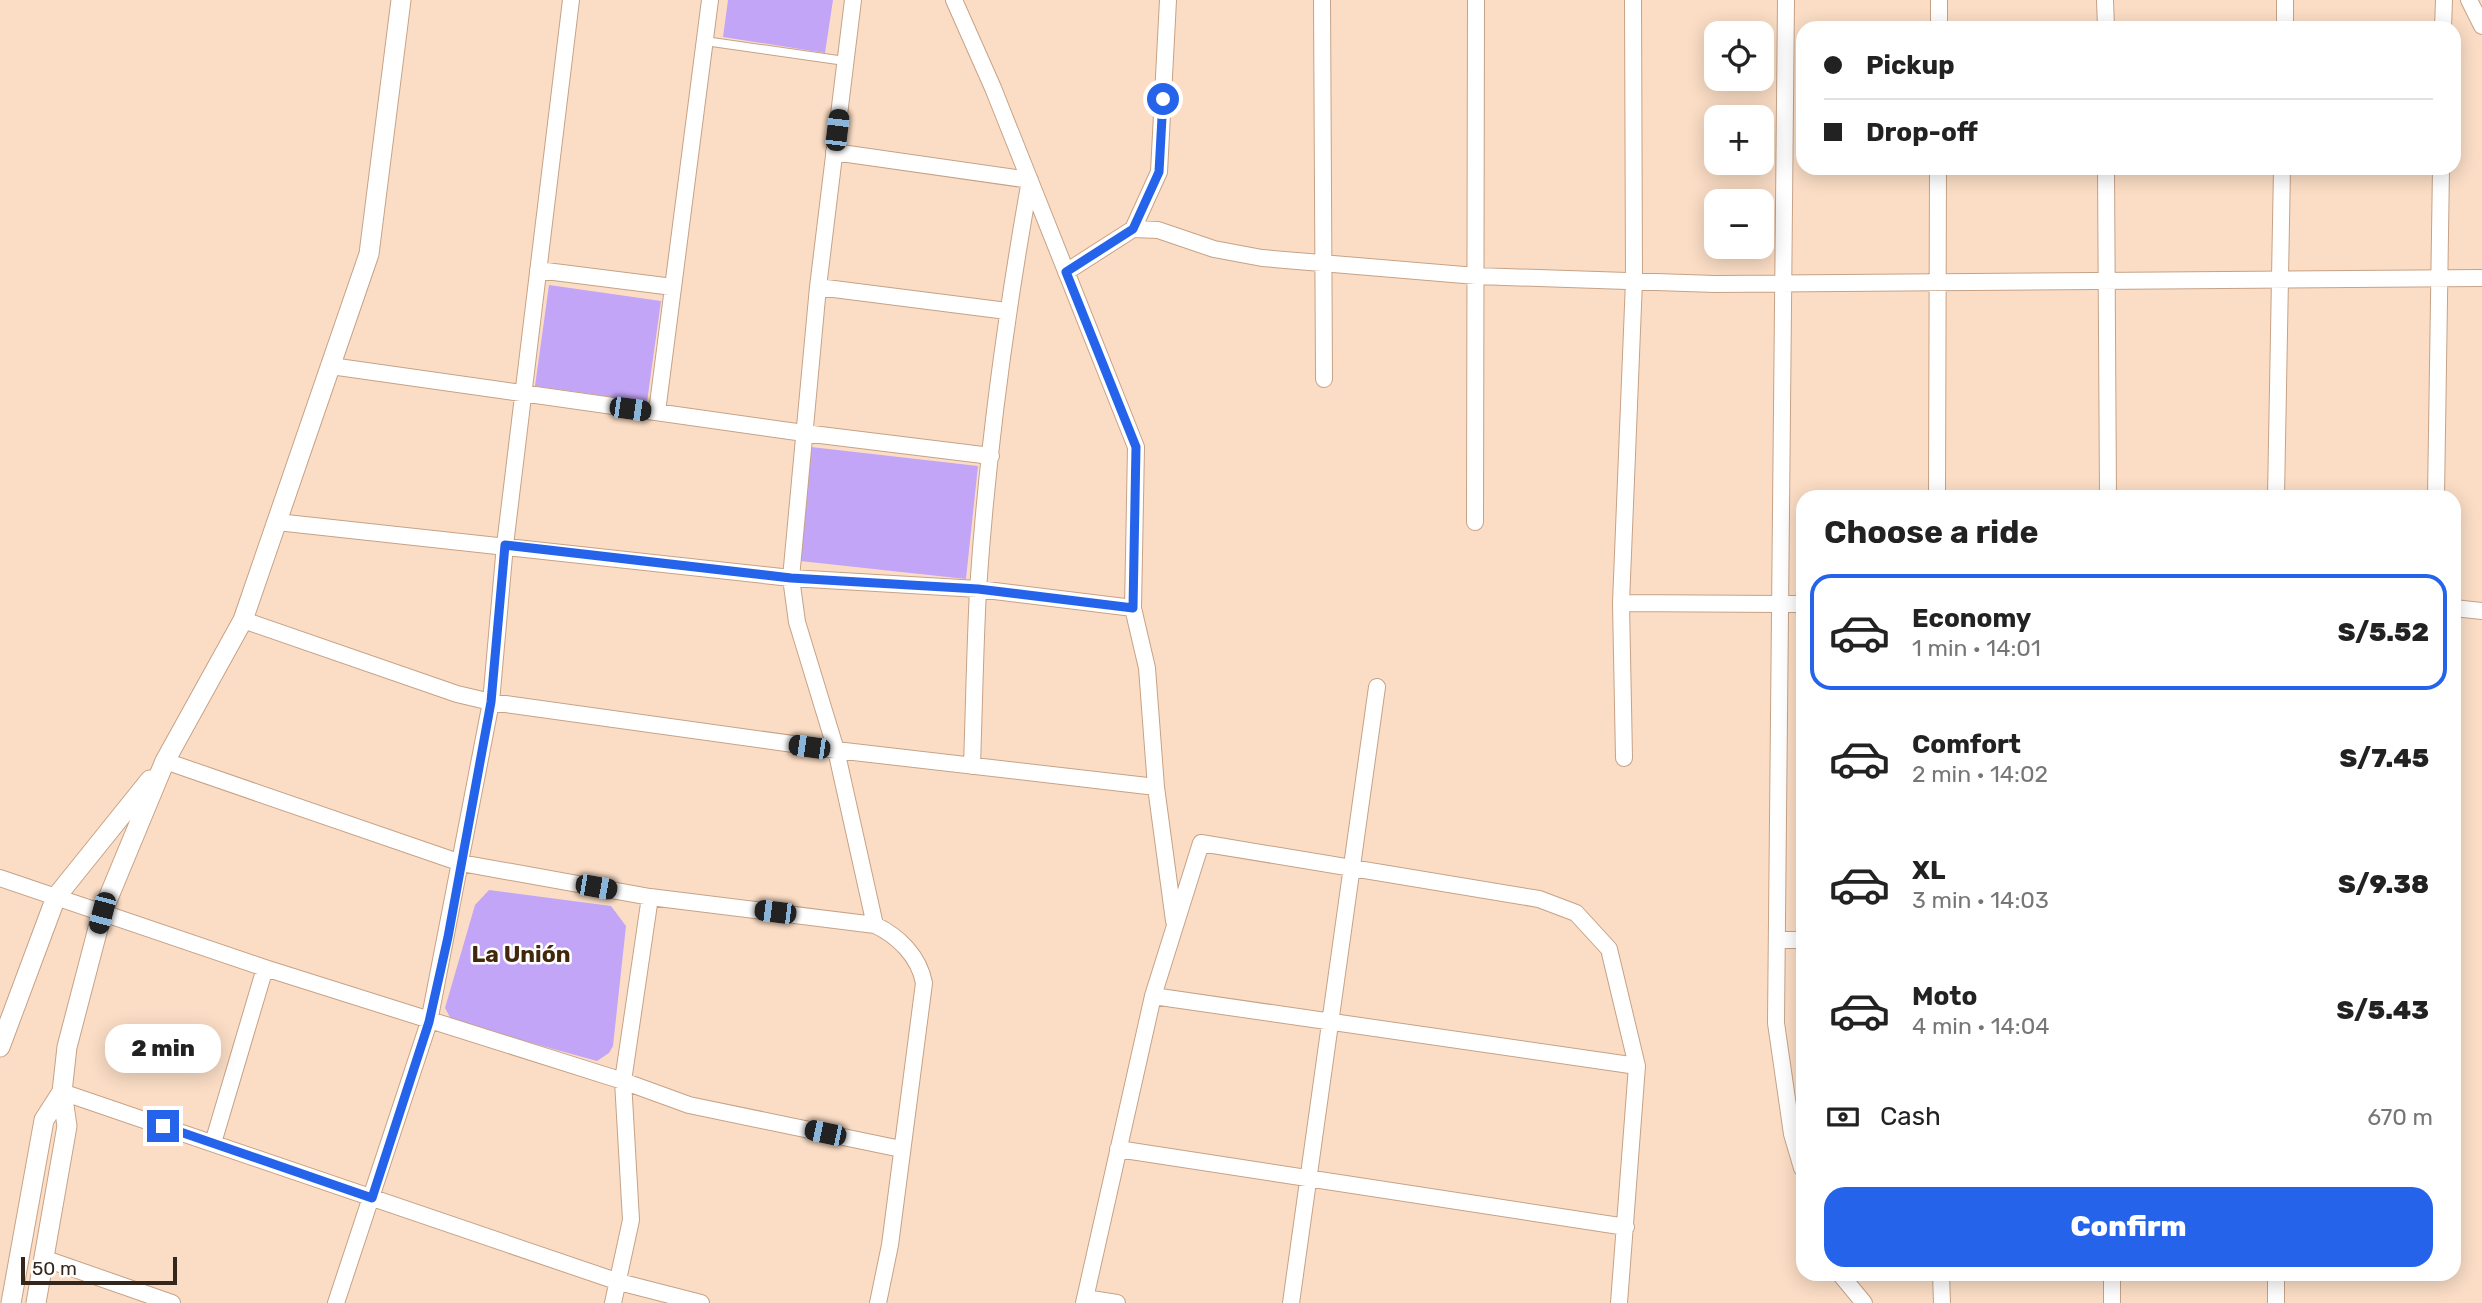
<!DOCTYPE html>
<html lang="en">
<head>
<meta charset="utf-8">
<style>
	:root { --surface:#fff; --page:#f2f2f2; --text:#222; --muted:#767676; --line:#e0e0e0; --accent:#2563eb }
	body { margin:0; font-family:Rubik,sans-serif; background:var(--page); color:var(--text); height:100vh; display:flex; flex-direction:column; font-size:26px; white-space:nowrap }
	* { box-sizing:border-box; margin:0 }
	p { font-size:23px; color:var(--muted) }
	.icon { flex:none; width:38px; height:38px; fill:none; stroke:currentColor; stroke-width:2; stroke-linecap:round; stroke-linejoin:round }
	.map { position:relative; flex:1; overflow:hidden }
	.side { position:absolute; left:1796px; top:490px; width:665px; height:791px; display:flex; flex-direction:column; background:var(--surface); border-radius:21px; box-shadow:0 4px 18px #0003 }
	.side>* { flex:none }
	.top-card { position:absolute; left:1796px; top:21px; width:665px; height:154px; border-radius:21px; box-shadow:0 4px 18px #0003; display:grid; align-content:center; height:154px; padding:0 28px; background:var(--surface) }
	.controls { position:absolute; left:1704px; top:21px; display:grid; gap:14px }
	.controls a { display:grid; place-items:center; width:70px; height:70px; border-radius:14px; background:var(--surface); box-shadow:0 4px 18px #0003; font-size:35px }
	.scale { position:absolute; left:21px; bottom:18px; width:156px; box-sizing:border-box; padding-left:7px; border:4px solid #34261b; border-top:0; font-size:19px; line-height:24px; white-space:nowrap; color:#34261b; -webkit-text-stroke:5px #fff; paint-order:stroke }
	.end { position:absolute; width:32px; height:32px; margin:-16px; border:9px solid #2563eb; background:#fff; box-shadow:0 0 0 4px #fff }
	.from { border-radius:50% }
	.bubble { position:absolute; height:49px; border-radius:21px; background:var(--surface); box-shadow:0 4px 18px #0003; font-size:23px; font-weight:800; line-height:49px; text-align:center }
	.car { position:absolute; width:21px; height:42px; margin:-21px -10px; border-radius:9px; box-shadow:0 0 5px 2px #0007; background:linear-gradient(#222 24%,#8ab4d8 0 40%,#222 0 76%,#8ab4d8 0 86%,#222 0) }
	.top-card b { display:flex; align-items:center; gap:24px; height:66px; font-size:26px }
	.top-card b+b { border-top:2px solid var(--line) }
	.top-card i { width:18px; height:18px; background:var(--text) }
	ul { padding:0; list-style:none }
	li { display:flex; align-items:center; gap:21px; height:116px; margin:0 14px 10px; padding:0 14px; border:4px solid transparent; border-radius:21px }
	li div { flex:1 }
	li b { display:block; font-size:26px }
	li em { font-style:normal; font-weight:800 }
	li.on { border-color:var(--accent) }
	li>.icon { width:63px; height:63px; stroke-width:1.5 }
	h2 { padding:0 28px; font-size:32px; line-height:84px }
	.pay { display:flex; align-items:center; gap:18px; height:77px; padding:0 28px; font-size:26px }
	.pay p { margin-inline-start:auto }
	.cta { display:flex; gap:14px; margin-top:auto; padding:14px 28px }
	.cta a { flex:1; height:80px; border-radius:21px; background:var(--accent); color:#fff; font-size:28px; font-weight:800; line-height:80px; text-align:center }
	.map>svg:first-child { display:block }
	.green { fill:#c3a5f7 }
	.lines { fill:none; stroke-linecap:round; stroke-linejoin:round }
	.service-casing { stroke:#c6a286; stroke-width:10 }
	.minor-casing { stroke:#c6a286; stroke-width:18 }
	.tertiary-casing { stroke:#c6a286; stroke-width:21 }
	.service { stroke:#fff; stroke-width:8 }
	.minor { stroke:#fff; stroke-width:16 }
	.tertiary { stroke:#fff; stroke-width:19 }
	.route { stroke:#2563eb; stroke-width:9 }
	.labels { text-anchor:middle; stroke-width:5; stroke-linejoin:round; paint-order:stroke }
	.neighbourhood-label { font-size:23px; font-weight:bold; fill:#43270c; stroke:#fff }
</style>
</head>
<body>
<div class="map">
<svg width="2482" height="1303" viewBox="0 0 2482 1303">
	<rect width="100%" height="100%" fill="#fbddc5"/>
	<path class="green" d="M728,0H833L825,53L723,37Z
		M549,285L661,301L647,402L535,386Z
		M811,447L978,466L966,579L800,561Z
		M489,890L611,906L626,926L613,1046L609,1053L597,1061L452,1021L445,1008L475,905Z"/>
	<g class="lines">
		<defs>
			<path id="service" d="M705,41L845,61"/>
			<path id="minor" d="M853,0L818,287L791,578L797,622L836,750L875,925
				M954,0L993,88L1136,447L1133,608L1147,668L1156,787L1174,921
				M1322,0L1324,379
				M1786,0L1776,1023L1792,1134L1802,1168
				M2105,0L2106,28
				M2469,0L2482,26
				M1939,28V0
				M2285,28V0
				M2443,28L2444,0
				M834,152L1030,180C1006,315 987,453 978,590C975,649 974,707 972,766
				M2106,168L2108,497
				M1133,229L1159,172L1168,0
				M538,270L673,287
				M1066,272L1133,229L1158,230L1214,249L1262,258L1476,276L1715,284L2482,278
				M818,287L1007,311
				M331,366L804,433L991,456
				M657,412L710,0
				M1937,497L1938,168
				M2276,497L2282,168
				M2436,497L2441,168
				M277,522L791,578L978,589L1133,608
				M1475,522L1476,0
				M1621,603L1802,604
				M2454,608L2482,611
				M243,620L457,694L491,702L836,750L1156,787
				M1624,758L1621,603L1634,281L1633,0
				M165,761L461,863L650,897L875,925C898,936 919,956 924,983L890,1245L878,1303
				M0,878L265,968L623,1081L689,1105L901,1149
				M1777,940H1802
				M1153,996L1637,1066
				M62,1092L619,1282L701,1303
				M213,1143L265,968
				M1118,1149L1626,1227
				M43,1258L172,1303
				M1840,1274L1864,1303
				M1941,1274L1942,1303
				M2112,1274V1303
				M2276,1274V1303
				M1085,1298L1117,1303
				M336,1303L429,1022L491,702L505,545L571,0
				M613,1303L631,1220L623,1081L650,897
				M1084,1303L1153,996L1201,843L1539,899L1576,913L1609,949L1637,1066L1619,1303
				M1291,1303L1377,687"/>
			<path id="tertiary" d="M0,1047L56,897L150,780
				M11,1303L44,1120L62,1092
				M36,1303L67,1126L62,1092L67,1047L102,913L165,761L243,620L369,254L401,0"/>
		</defs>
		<use href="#service" class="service-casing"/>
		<use href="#minor" class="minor-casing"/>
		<use href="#tertiary" class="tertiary-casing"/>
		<use href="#service" class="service"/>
		<use href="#minor" class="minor"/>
		<use href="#tertiary" class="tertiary"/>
	</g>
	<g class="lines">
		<path class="route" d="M163,1126L372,1198L429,1022L448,937L491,702L505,545L791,578L978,589L1133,608L1136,447L1066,272L1133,229L1159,172L1163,99"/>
	</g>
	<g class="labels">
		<g class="neighbourhood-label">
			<text x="521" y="962">La Unión</text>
		</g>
	</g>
</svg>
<div class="controls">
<a><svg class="icon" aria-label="locate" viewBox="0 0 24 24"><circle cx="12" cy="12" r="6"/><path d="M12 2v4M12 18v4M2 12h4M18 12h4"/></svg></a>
<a>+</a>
<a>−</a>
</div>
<div class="scale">50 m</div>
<i class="end from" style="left:1163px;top:99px"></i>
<i class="end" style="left:163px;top:1126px"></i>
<div class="bubble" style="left:105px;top:1024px;width:116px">2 min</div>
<i class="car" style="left:837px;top:130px;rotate:7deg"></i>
<i class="car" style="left:630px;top:409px;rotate:98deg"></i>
<i class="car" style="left:809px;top:747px;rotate:278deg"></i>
<i class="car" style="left:596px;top:887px;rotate:100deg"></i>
<i class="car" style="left:775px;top:912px;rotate:277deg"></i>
<i class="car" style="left:102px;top:913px;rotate:195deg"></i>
<i class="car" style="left:825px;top:1133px;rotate:282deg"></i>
<div class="top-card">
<b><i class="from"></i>Pickup</b>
<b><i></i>Drop-off</b>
</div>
<section class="side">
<h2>Choose a ride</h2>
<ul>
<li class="on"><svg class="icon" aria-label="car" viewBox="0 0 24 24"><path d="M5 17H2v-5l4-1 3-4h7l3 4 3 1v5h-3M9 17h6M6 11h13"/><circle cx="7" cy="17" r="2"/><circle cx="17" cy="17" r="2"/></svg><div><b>Economy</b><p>1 min · 14:01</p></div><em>S/5.52</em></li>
<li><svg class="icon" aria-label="car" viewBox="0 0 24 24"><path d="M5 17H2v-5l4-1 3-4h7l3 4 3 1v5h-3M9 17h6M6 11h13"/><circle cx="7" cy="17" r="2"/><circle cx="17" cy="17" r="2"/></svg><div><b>Comfort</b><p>2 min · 14:02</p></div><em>S/7.45</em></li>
<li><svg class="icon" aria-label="car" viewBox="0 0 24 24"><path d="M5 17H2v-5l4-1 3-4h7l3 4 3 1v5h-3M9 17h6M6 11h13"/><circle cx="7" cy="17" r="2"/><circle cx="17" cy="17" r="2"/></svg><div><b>XL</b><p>3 min · 14:03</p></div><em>S/9.38</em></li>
<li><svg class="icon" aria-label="car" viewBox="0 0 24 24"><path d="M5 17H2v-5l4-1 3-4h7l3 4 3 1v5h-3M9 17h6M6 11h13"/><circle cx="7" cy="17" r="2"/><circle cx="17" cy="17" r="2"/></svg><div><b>Moto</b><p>4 min · 14:04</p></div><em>S/5.43</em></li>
</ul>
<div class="pay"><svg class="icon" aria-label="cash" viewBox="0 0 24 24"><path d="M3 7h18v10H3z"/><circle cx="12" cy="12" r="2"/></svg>Cash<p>670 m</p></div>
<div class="cta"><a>Confirm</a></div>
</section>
</div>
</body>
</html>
